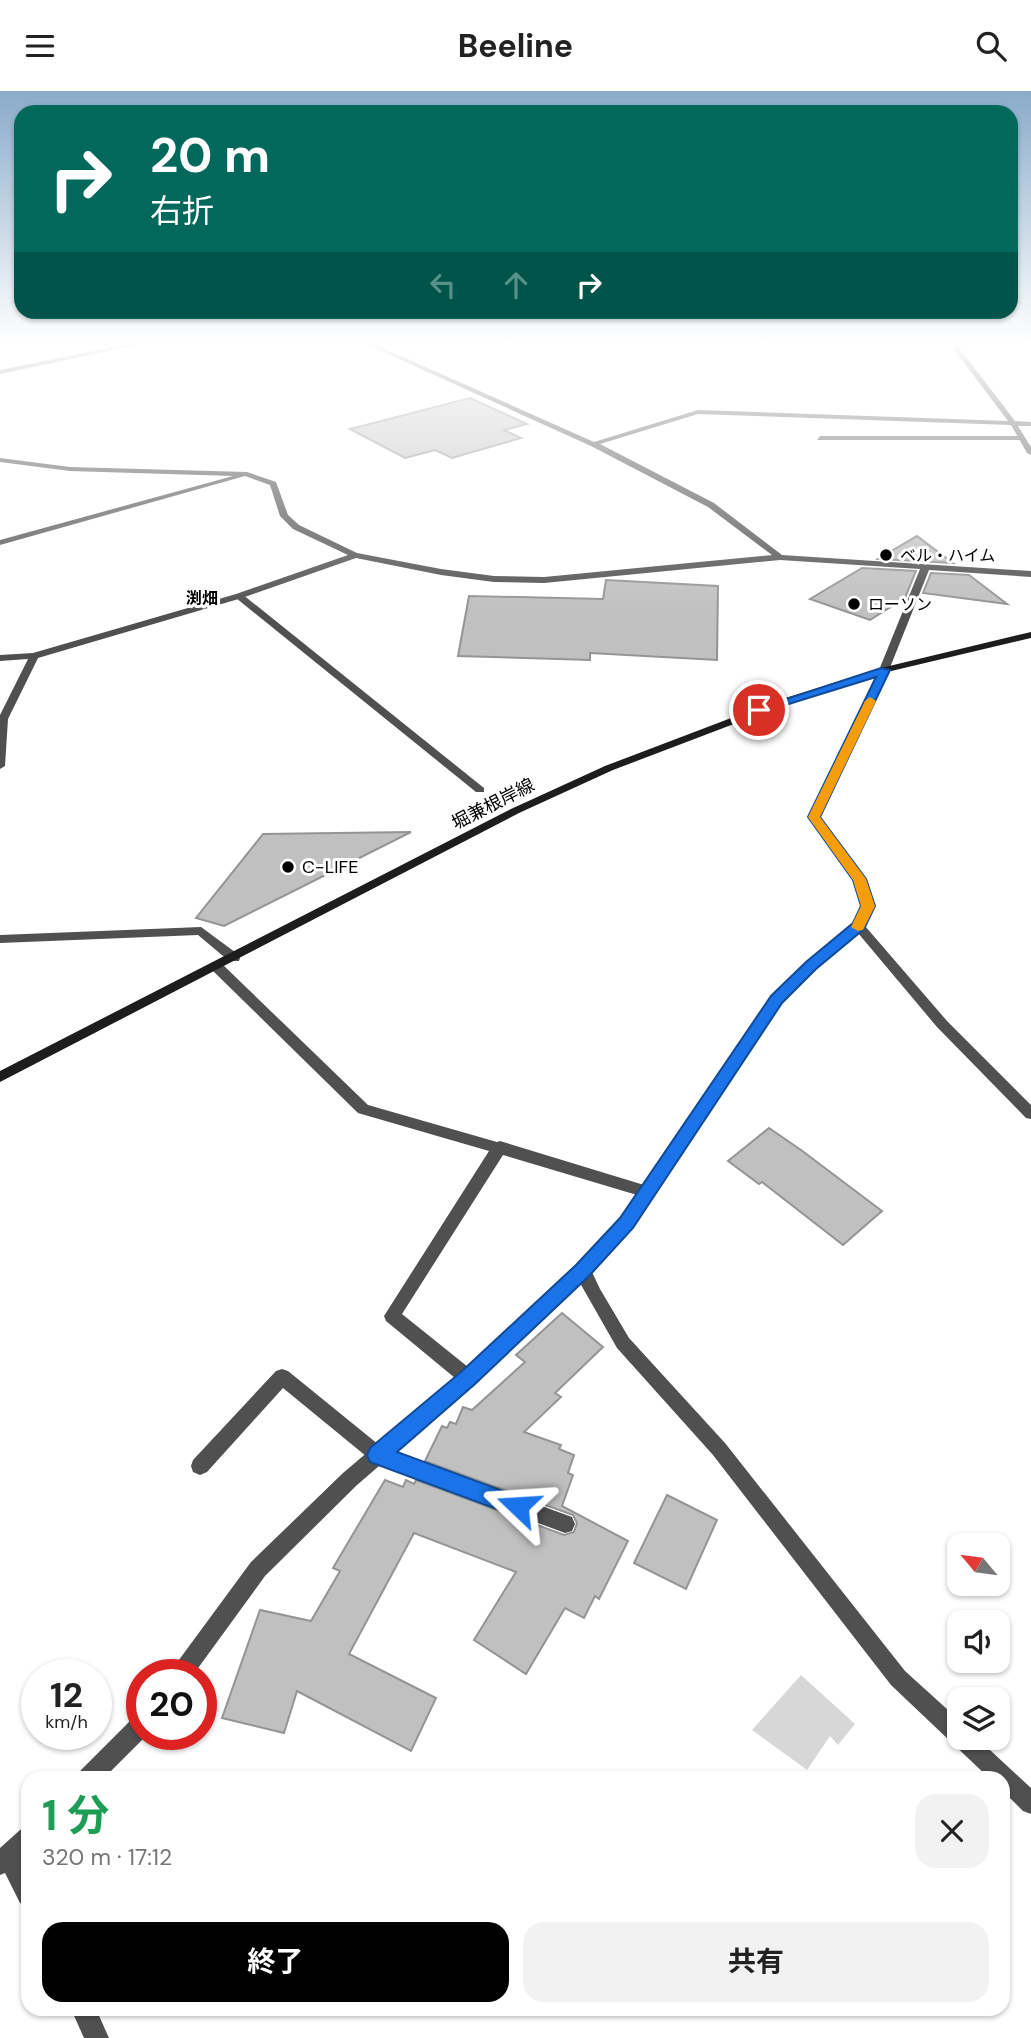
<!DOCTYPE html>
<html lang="ja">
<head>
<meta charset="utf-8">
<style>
  body { margin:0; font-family:"DM Sans","Noto Sans JP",sans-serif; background:#f2f2f2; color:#222; height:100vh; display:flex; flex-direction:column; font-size:26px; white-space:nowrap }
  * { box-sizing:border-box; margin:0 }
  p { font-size:23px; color:#767676 }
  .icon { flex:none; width:38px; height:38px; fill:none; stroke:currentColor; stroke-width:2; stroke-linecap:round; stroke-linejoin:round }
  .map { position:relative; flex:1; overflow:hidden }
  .sheet { position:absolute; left:21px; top:1680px; width:989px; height:245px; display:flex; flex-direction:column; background:#fff; border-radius:21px; box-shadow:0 2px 5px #0004 }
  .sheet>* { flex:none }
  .guide { position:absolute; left:14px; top:14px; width:1004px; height:214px; border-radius:21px; box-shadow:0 2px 5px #0004; background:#00695c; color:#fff; overflow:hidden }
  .needle { width:46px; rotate:299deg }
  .controls { position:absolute; left:947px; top:1442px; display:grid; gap:14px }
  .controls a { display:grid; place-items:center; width:63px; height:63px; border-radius:14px; background:#fff; box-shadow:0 2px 5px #0004; font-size:35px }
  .speed { position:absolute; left:21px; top:1568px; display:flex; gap:14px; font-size:35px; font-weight:700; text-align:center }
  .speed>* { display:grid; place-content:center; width:91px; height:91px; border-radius:50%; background:#fff; box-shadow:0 2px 5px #0004; line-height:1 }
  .speed small { font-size:18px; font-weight:400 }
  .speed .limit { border:10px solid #d22; background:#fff; color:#111 }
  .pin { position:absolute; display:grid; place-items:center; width:60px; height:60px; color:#fff; margin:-30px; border:4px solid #fff; border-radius:50%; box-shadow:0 2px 7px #0007 }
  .me { position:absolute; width:77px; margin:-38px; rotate:290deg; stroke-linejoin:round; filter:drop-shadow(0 0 5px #0008) }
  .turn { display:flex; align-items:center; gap:24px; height:147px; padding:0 21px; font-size:32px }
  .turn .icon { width:91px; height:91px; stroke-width:2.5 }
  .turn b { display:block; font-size:49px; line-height:60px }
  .lanes { display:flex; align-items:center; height:66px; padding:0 21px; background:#0003; justify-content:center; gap:35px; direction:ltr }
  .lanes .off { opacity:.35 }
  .round { display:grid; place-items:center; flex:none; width:74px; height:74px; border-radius:21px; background:#f2f2f2 }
  .head { display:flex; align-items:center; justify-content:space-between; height:119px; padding:0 21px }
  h1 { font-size:42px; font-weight:700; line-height:52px; color:#1e9e55 }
  .action { display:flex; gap:14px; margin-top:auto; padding:14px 21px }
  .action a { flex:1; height:80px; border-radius:21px; background:#000; color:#fff; font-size:28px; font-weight:700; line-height:80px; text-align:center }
  .action a+a { background:#f2f2f2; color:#222 }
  header { display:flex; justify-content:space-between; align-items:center; height:91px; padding:0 21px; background:#fff; font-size:32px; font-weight:700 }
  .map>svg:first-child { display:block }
  .green { fill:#d7d7d7 }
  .building { fill:#c0c0c0; stroke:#949494; stroke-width:2 }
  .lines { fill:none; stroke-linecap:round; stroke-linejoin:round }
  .service { fill:#505050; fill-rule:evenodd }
  .minor { fill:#505050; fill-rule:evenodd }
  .secondary { fill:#1d1d1d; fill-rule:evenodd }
  .route { fill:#1a73e8; stroke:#114b97; stroke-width:2 }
  .slow { fill:#f59e0b }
  .poi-dot { fill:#000; stroke:#fff; stroke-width:2.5 }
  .labels { text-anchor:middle; stroke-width:6; stroke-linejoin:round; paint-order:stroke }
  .far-poi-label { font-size:16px; fill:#000; stroke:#fff; text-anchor:start }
  .far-neighbourhood-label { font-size:16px; font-weight:bold; fill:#000; stroke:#fff }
  .street-label { font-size:18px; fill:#000; stroke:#fff }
  .poi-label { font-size:18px; fill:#000; stroke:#fff; text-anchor:start }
</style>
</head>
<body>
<header><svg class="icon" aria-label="menu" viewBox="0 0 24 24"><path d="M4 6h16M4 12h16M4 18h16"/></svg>Beeline<svg class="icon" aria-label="search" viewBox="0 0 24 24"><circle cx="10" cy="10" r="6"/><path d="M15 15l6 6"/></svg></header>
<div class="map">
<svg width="1031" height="1947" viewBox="0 0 1031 1947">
  <rect width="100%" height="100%" fill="#fff"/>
  <!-- green -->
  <polygon class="green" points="801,1584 855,1633 838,1654 830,1645 807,1679 752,1639"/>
  <!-- building -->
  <g class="building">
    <polygon points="470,307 527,333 504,339 521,347 452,367 435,359 405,367 350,338"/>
    <polygon points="917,445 953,472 878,468"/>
    <polygon points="862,477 916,480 905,507 870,529 810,508"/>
    <polygon points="931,482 969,484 1007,513 923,502"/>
    <polygon points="606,489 718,495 717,569 590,562 590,569 458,565 469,505 603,508"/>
    <polygon points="411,741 224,835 196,827 263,743"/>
    <polygon points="769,1037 801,1059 882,1120 843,1154 762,1091 759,1093 728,1070"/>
    <polygon points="562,1222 603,1256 555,1302 561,1306 524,1341 561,1354 559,1358 574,1364 568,1382 573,1384 562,1415 628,1450 599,1508 595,1505 584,1527 565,1517 526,1583 474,1549 516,1481 414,1442 349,1563 436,1607 411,1660 297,1600 284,1642 222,1627 260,1519 311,1530 340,1480 333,1477 385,1389 403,1396 406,1389 414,1393 416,1389 564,1444 574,1441 577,1432 573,1424 425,1370 442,1335 447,1337 450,1331 456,1333 463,1316 472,1319 525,1271 516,1264"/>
    <polygon points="667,1404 717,1429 686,1498 634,1472"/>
  </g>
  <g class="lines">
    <!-- service -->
    <g class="service">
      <polygon points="820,345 1021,345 1025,347 1021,349 817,349"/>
      <polygon points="236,503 242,503 484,697 484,701 476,701 236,507"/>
      <polygon points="282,1278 288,1280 384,1358 572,1426 575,1433 572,1440 565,1442 372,1370 283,1297 207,1381 200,1384 193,1381 191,1375 193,1369 276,1280"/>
    </g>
    <!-- minor -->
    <g class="minor">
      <polygon points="147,249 160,249 0,283 0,279"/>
      <path d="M357 249H365L594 351 698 319 1008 330 947 249H953L1015 330 1031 331V335H1018L1031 356V364L1027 362 1011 334 698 323 600 353 714 412 782 464 1031 480V486L929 479 889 579 820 726 865 788 874 815 865 835 947 930 1031 1014V1028L1026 1027 937 936 858 842 816 877 782 911 633 1137 592 1181 600 1198 629 1247 725 1352 905 1580 959 1629V1647H977L1031 1697V1723L1023 1720 1003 1700V1687H989L891 1594 713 1364 617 1257 580 1192 474 1293 357 1394 265 1485 193 1584H170L173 1577 251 1471 343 1382 455 1287 386 1230 384 1225 489 1060 358 1022 211 878 210 875 211 872H221L368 1014 497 1051 500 1050 644 1094 772 905 806 871 854 833 862 815 853 788 808 726 879 579 920 478 780 469 544 492 494 491 441 484 356 467 242 507 38 567 8 628 5 675 0 678V624L28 568 0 570V564L33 562 236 503 348 464 293 438 280 425 270 394 245 385 0 454V449L233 385 70 380 0 371V367L70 376 247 381 276 391 288 424 299 434 357 462 441 478 494 485 544 486 772 464 708 416 591 355ZM503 1064 637 1104C593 1170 526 1222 468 1276L402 1223Z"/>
      <polygon points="201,836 239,864 240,867 239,870 229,870 198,844 0,852 0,844"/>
      <polygon points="142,1623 142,1643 148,1643 104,1687 78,1687 81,1679 134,1626"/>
      <polygon points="28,1736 28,1762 22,1768 28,1780 28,1816 20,1812 5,1782 0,1784 0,1757 20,1739"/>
      <polygon points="71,1918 96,1918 109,1947 84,1947"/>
    </g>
    <!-- secondary -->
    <polygon class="secondary" points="1031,541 1031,547 887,581 784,614 613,679 519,722 0,991 0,980 511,718 605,675 776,610 881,577"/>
  </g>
  <!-- sky -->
  <linearGradient id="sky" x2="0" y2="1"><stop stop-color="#8aabca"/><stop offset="0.48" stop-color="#fff"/><stop offset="1" stop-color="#fff" stop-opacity="0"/></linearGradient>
  <rect width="1031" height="522" fill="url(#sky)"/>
  <!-- route -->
  <polygon class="route" points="881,577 890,579 820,726 866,788 875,815 864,838 816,878 782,912 633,1137 589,1185 475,1293 397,1361 525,1408 529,1415 525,1423 518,1426 370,1371 367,1364 370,1357 461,1281 576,1174 620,1127 771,905 806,871 853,832 861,815 853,789 808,726 876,586 763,621 753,619"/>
  <!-- slow -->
  <polygon class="slow" points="870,606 876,610 820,726 866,788 875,815 863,839 858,840 851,836 861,815 853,789 808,726 865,610"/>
  <!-- markers -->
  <g class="poi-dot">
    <circle cx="886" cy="464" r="7"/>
    <circle cx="854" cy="513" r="7"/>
    <circle cx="288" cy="776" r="7"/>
  </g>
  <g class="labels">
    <!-- far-poi labels -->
    <g class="far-poi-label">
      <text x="900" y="470">ベル・ハイム</text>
      <text x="868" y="519">ローソン</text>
    </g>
    <!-- far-neighbourhood labels -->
    <g class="far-neighbourhood-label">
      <text x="202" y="513">渕畑</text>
    </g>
    <!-- street labels -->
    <g class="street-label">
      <text transform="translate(493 713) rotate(-27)" y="6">堀兼根岸線</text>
    </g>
    <!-- poi labels -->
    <g class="poi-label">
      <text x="302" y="782">C−LIFE</text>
    </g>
  </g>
</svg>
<div class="controls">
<a><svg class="needle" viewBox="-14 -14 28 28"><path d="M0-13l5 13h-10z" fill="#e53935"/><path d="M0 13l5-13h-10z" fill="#767676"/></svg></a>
<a><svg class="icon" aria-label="sound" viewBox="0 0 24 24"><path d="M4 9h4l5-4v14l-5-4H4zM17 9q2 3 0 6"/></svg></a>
<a><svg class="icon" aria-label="layers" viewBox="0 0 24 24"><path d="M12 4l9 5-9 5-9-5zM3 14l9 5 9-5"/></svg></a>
</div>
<div class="speed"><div>12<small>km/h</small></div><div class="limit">20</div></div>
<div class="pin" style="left:759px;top:619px;background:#d93025"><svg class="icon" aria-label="arrive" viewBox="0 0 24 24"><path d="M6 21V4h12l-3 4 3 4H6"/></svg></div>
<svg class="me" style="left:518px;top:1415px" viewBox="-20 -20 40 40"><path d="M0-17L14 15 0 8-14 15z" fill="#1a73e8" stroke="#fff" stroke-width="4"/></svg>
<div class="guide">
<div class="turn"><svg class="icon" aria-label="right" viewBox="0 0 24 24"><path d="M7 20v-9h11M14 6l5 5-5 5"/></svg><div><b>20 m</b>右折</div></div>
<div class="lanes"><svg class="icon off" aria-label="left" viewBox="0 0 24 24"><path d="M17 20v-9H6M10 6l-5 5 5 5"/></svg><svg class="icon off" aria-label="ahead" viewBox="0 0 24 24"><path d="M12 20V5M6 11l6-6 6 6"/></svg><svg class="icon" aria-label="right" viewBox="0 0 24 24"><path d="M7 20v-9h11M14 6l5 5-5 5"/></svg></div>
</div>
<section class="sheet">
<div class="head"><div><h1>1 分</h1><p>320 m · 17:12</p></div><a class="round"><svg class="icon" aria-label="close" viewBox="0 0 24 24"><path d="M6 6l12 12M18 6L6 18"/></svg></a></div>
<div class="action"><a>終了</a><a>共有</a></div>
</section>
</div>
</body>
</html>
